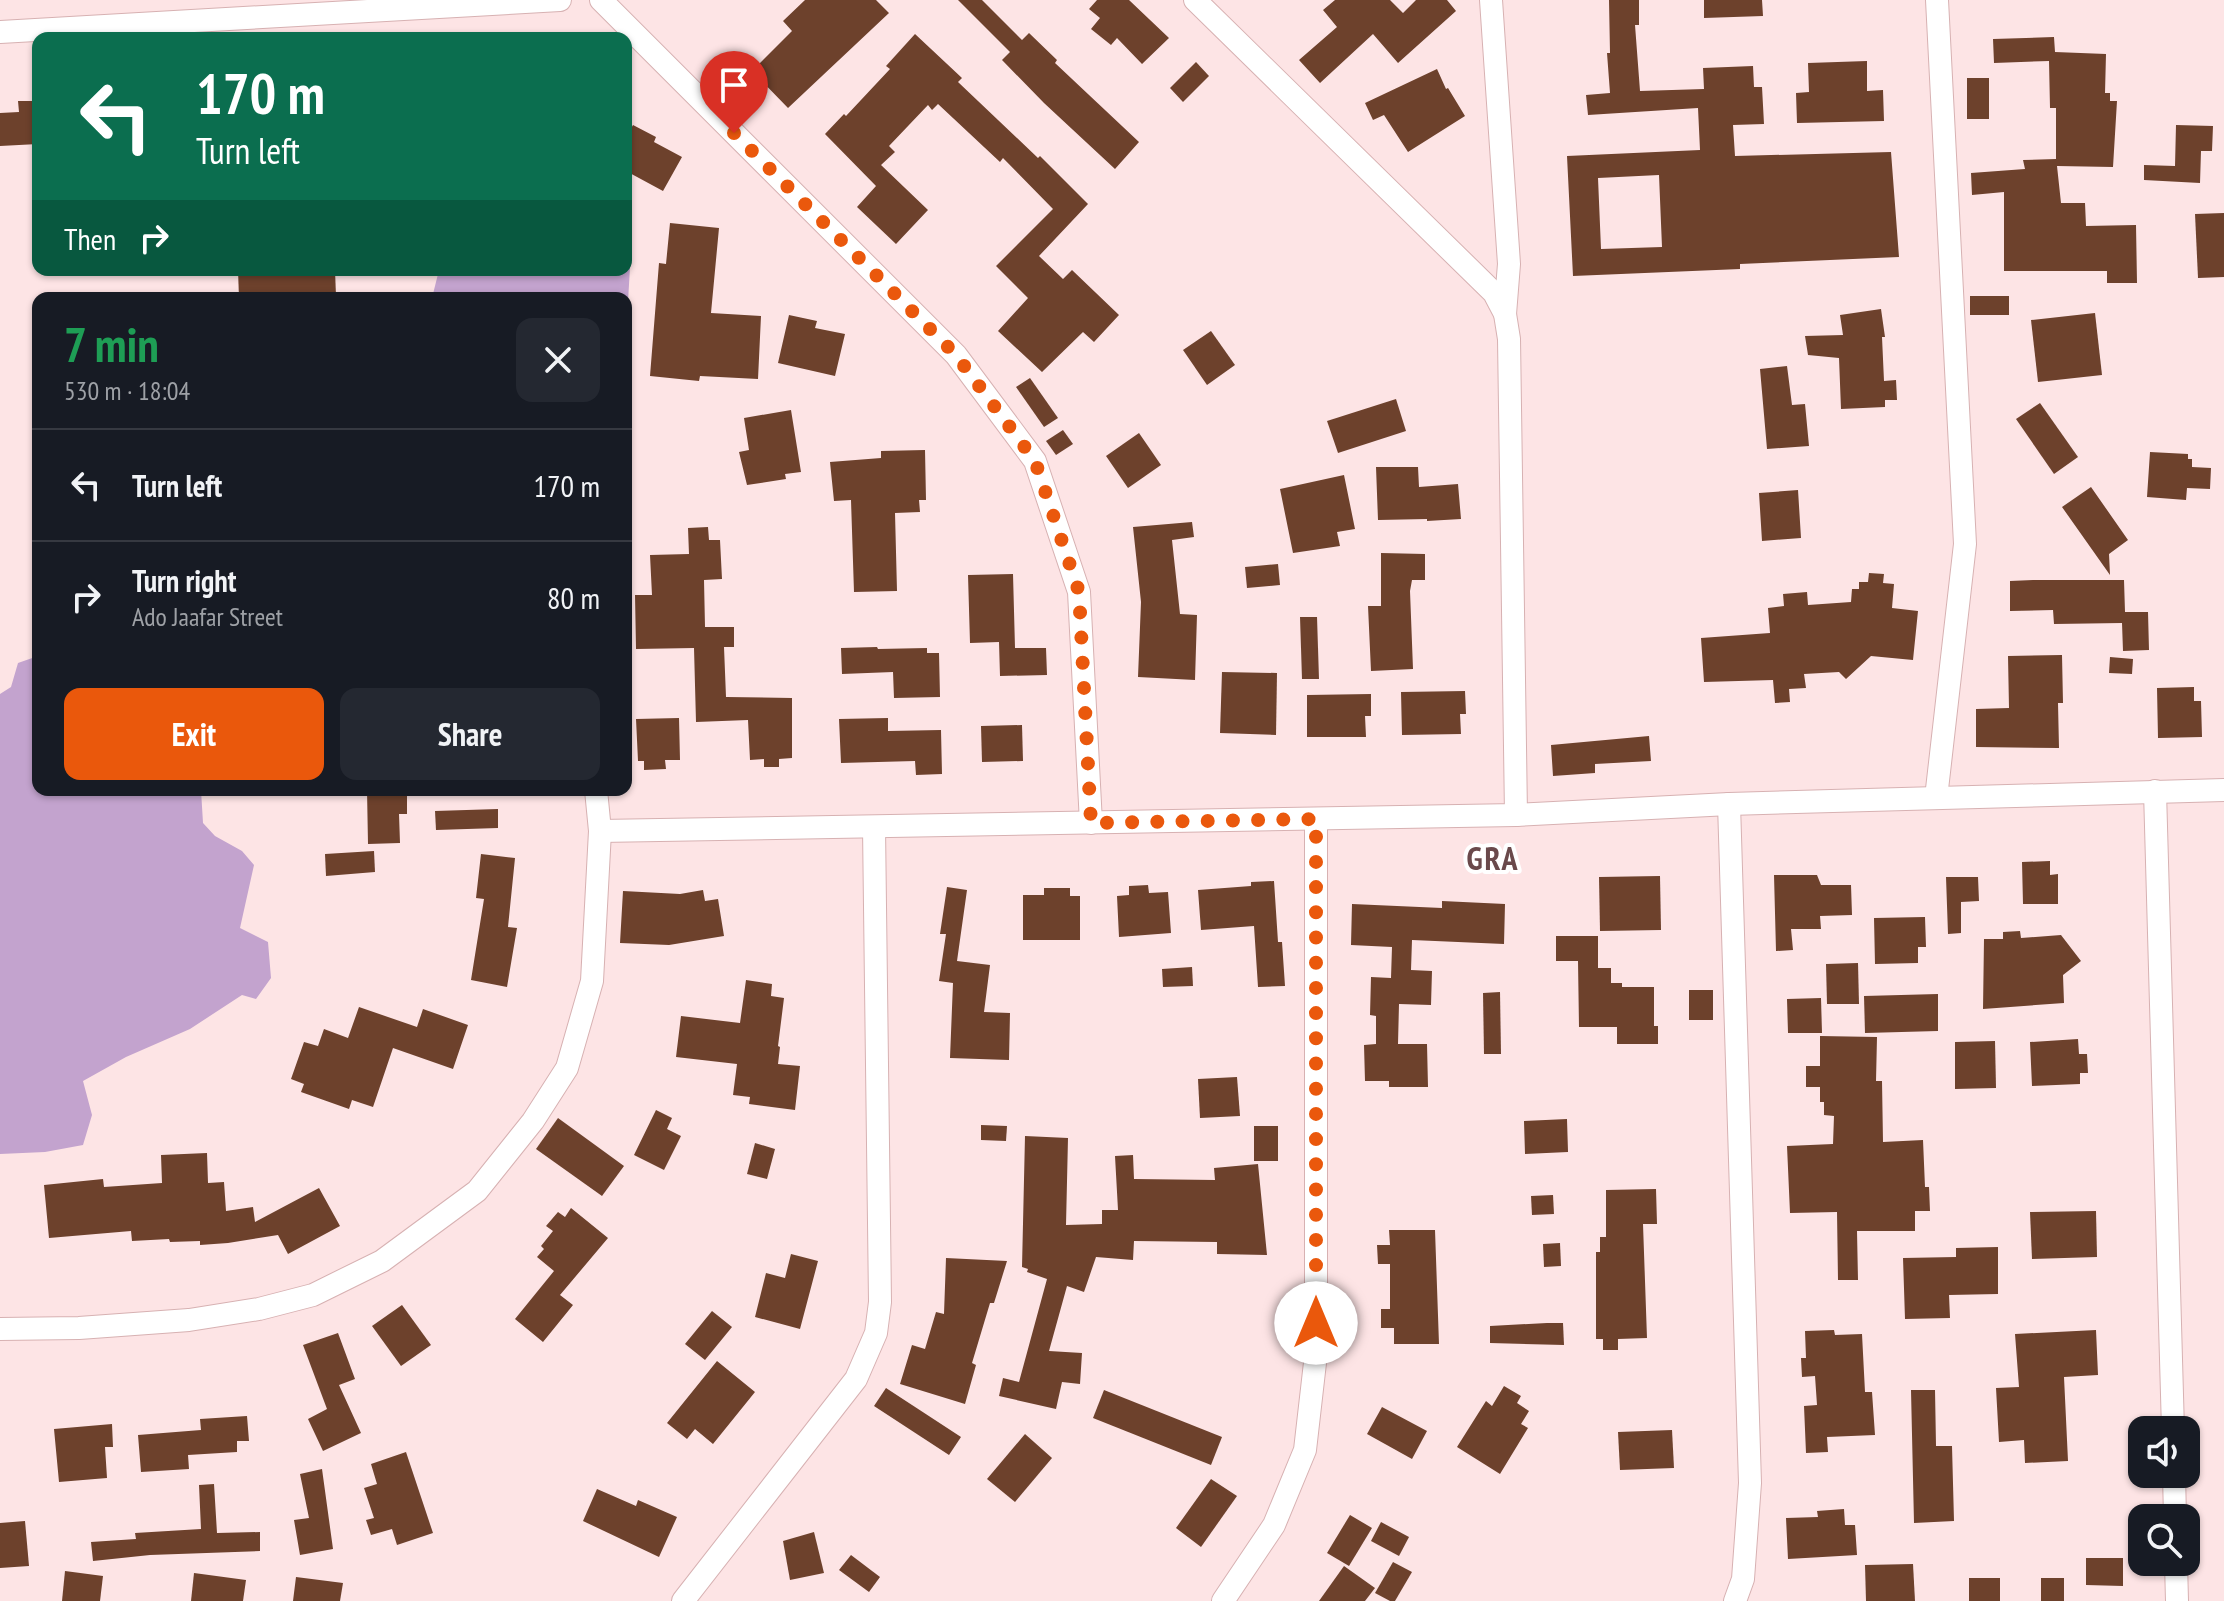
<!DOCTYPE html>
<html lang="en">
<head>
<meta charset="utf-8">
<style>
  body { margin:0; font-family:"PT Sans Narrow",sans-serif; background:#242831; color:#f1f3f6; height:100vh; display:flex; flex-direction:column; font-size:30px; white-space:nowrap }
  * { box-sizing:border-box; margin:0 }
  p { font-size:26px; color:#9ea1a6 }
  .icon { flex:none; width:44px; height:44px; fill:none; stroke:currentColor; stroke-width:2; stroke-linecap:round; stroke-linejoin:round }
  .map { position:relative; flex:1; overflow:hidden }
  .details { position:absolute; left:32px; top:292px; width:600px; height:504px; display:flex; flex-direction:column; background:#171b24; border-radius:16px; box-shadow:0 2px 6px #0004 }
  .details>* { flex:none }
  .top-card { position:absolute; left:32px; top:32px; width:600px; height:244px; border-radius:16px; box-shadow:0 2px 6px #0004; background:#0b6e4f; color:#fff; overflow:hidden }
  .fabs { position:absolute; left:2128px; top:1416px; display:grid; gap:16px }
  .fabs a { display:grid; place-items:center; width:72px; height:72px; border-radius:16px; background:#171b24; box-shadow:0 2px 6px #0004; font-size:40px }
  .pin { position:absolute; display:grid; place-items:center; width:68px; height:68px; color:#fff; margin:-82px -34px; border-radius:50% 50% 50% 0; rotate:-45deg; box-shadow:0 0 8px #0007 }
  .pin .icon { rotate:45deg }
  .me { position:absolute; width:88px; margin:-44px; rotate:0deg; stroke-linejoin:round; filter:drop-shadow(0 0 6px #0008) }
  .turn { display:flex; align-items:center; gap:28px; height:168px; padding:0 32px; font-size:36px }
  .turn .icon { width:104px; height:104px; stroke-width:2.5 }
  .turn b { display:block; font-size:56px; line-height:68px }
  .then { display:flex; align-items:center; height:76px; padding:0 32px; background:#0003; gap:16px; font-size:30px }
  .round { display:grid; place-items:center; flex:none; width:84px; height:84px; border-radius:16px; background:#242831 }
  .summary { display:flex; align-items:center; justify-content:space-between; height:136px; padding:0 32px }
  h1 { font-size:48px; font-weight:700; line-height:60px; color:#1e9e55 }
  .cta { display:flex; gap:16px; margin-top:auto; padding:16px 32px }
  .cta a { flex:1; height:92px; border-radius:16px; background:#ea580c; color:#fff; font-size:32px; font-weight:700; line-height:92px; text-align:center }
  .cta a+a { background:#242831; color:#f1f3f6 }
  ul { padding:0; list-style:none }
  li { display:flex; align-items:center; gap:24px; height:112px; padding:0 32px; border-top:2px solid #363941 }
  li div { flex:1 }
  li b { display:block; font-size:30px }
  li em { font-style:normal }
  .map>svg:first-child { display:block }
  .water { fill:#c3a3ce }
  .building { fill:#6d412c; fill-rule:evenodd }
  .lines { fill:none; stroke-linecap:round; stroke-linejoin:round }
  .minor-casing { stroke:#d7b1b2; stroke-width:24 }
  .minor { stroke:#fff; stroke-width:22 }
  .route { stroke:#ea580c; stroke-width:14; stroke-dasharray:0 25.2 }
  .labels { text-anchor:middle; stroke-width:8; stroke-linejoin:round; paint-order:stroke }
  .district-label { font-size:32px; font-weight:bold; letter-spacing:2px; fill:#6a494b; stroke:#fff }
</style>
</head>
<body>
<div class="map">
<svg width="2224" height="1601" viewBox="0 0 2224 1601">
  <rect width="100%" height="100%" fill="#fde4e5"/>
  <!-- water -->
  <g class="water">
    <polygon points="626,254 630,267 626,337 626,298 432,298 439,270 626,270"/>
    <polygon points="38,656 38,790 201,790 203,823 215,836 242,851 254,865 240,928 268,942 271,978 256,999 242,995 190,1029 126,1057 83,1081 92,1115 83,1145 45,1152 0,1154 0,694 11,687 18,663"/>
  </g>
  <!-- building -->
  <g class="building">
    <polygon points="805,0 876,0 889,13 788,108 752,71 792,31 783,21"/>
    <polygon points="958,0 982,0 1022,40 1029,33 1057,60 1055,63 1139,142 1115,169 1044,103 1002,60 1010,52"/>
    <polygon points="1097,0 1129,0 1169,38 1142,64 1117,38 1111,45 1091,29 1100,18 1089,9"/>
    <polygon points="1335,0 1390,0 1403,13 1416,0 1447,0 1456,11 1398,63 1373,34 1320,83 1299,60 1337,27 1323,10"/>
    <path d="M1609 0H1639V25H1635L1640 91 1704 89 1703 68 1753 66 1754 87H1762L1764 124 1733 125 1735 156 1891 152 1899 257 1740 264V269L1573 276 1567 156 1700 150 1698 108 1588 115 1586 95 1610 93 1607 53H1610ZM1659 175 1662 247 1601 249 1598 178Z"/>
    <polygon points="1704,0 1762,0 1763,16 1704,18"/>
    <polygon points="915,34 962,78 958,82 1038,158 1040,156 1088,204 1039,256 1063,279 1072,270 1119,315 1094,342 1083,332 1042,372 998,331 1028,298 996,266 1053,209 1003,158 1000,162 938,104 932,110 928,105 889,146 895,152 881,165 928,210 896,244 857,207 876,186 825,134 844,114 846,116 890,69 886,66"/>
    <polygon points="2054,37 2055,52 2106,54 2105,93 2110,93 2110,101 2117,101 2113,167 2057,166 2061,203 2085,203 2086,226 2136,225 2137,283 2107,283 2107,271 2004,271 2004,192 1972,195 1971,173 2025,169 2023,160 2056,159 2056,108 2050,108 2049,61 1994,63 1993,39"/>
    <polygon points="1867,61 1867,91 1883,90 1884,121 1797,123 1796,93 1809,92 1808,63"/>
    <polygon points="1196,62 1209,76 1183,102 1170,88"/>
    <polygon points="1437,69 1446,89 1448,88 1465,116 1408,152 1384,115 1373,120 1365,103"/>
    <rect x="1967" y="78" width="22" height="41"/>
    <polygon points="18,101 38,101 38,144 0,146 0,113 19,112"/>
    <polygon points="633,125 656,137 654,142 682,157 663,191 626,171 626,137"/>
    <polygon points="2176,125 2213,126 2212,151 2201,151 2200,183 2144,180 2144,165 2175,166"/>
    <polygon points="2224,213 2224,277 2198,278 2195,214"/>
    <polygon points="670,223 719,228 711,313 761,316 758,379 700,376 699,381 650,376 659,263 666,264"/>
    <polygon points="238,270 335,270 336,296 239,298"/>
    <rect x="1970" y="296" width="39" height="19"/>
    <polygon points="1881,309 1885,337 1882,337 1884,381 1896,380 1897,400 1885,400 1885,407 1841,409 1839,358 1808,355 1805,336 1843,335 1840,315"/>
    <polygon points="2095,313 2102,375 2038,382 2031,320"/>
    <polygon points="789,315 817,321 815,328 845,334 835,376 778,363"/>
    <polygon points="1211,331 1235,365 1207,385 1183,350"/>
    <polygon points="1787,366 1792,405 1805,404 1809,446 1767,449 1760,369"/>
    <polygon points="1030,378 1058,418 1044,427 1016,387"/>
    <polygon points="1396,399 1406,431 1338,453 1327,421"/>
    <polygon points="2040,403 2078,457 2054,474 2016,419"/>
    <polygon points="791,410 801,472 785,474 786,479 747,485 739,452 749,450 744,418"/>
    <polygon points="1063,430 1073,444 1056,455 1046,441"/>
    <polygon points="1139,433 1161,465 1128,488 1106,456"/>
    <polygon points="925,450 926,500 919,500 920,512 895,513 897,591 854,592 851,500 834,501 830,462 881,458 881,451"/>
    <polygon points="2150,452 2188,454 2188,459 2192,459 2192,467 2211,468 2210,489 2187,488 2186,500 2147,497"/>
    <polygon points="1376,467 1418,467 1419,487 1458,484 1461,519 1427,521 1427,519 1378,520"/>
    <polygon points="1344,475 1355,529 1337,532 1340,546 1293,553 1280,489"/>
    <polygon points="2091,487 2128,540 2109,554 2110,575 2062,507"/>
    <polygon points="1798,490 1801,538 1762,541 1759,493"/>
    <polygon points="1192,522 1194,537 1172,540 1180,614 1197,615 1195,680 1138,677 1141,602 1133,527"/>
    <polygon points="708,527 709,540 720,540 722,579 704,580 705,627 734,627 734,647 724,647 726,697 792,698 792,758 779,759 779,767 764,767 764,759 750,760 748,720 696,722 694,648 636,649 635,595 652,595 650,555 689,554 688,528"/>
    <polygon points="1381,553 1425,554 1425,580 1412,580 1410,591 1413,669 1371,671 1368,606 1381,606"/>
    <polygon points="1278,564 1280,585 1247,588 1245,567"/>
    <polygon points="1869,573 1884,574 1883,583 1894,584 1892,608 1918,611 1913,660 1871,656 1846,679 1839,672 1804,674 1806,688 1789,689 1790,702 1775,703 1773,680 1704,682 1701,638 1770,633 1768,608 1784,606 1783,594 1807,592 1808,605 1851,602 1852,589 1859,589 1859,582 1868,582"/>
    <polygon points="1013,574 1015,648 1046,648 1047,675 1000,676 999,642 970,643 968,575"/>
    <polygon points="2033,580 2124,580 2125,612 2148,612 2149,650 2123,651 2122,623 2054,624 2053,610 2010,611 2010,581"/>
    <polygon points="1300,617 1317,617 1319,679 1302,679"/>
    <polygon points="877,647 878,649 927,648 927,653 939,653 940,697 894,698 893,672 842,674 841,648"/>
    <polygon points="2062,655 2063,703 2058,703 2059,748 1976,747 1976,709 2009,708 2008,656"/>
    <polygon points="2110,657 2133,659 2132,674 2109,673"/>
    <polygon points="1222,672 1277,673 1276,735 1220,733"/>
    <polygon points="2194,687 2194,701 2201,701 2202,737 2158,738 2157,688"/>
    <polygon points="1465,691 1466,714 1460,714 1461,734 1402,735 1401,692"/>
    <polygon points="1371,694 1371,716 1365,716 1366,737 1307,737 1307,695"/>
    <polygon points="679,718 680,760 665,760 666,769 644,770 644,761 638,761 636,719"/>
    <polygon points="888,718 888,731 941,730 942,774 916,775 915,761 841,763 839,719"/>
    <polygon points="1022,725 1023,761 982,762 981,726"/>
    <polygon points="1649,736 1651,761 1595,764 1595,773 1553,776 1551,745"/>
    <polygon points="367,790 407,790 407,814 399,814 400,843 368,844"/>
    <polygon points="498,809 498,828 436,830 435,811"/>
    <polygon points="374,851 375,872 326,876 325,854"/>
    <polygon points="481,854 515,858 508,927 517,928 507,987 471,980 484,899 476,898"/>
    <polygon points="2050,861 2050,875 2058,874 2058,904 2023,904 2022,862"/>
    <polygon points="1774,875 1817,875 1821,885 1851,885 1852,915 1820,916 1821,929 1791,929 1793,950 1776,951"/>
    <polygon points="1660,876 1661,930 1600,931 1599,877"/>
    <polygon points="1946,877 1978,877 1979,901 1961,902 1961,933 1948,934"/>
    <polygon points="1274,881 1278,942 1282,942 1285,986 1258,987 1254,926 1201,930 1198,890 1251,886 1251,882"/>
    <polygon points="1148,885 1149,893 1168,892 1171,933 1119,937 1117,896 1129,895 1129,886"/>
    <polygon points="947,887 967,890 957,961 990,965 984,1012 1010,1013 1009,1060 950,1058 953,983 939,981 946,934 940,934"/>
    <polygon points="1044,888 1070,888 1070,896 1080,896 1080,940 1023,940 1023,895 1044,895"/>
    <polygon points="703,890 705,901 718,899 724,936 669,945 620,943 623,891 680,894"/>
    <polygon points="1442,901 1505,904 1504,944 1412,940 1411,970 1432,971 1431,1005 1399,1004 1398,1044 1427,1044 1428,1087 1389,1087 1389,1081 1365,1081 1364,1045 1376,1044 1376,1016 1370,1015 1371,977 1391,978 1392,947 1351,945 1352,904 1442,908"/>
    <polygon points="1925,917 1926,947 1918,947 1918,963 1875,964 1874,918"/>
    <polygon points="2020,931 2021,938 2061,935 2081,961 2063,975 2064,1003 1983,1009 1984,939 2003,939 2003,932"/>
    <polygon points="1556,936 1598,936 1598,968 1611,968 1611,983 1622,983 1622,987 1654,987 1654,1026 1658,1026 1658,1044 1617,1044 1617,1027 1579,1027 1578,961 1556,961"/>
    <polygon points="1858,963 1859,1004 1827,1004 1826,964"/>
    <polygon points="1192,967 1193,986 1163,987 1162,969"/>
    <polygon points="746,980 772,984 771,996 784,998 778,1046 780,1047 778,1064 800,1066 795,1110 749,1104 750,1097 733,1095 737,1064 676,1057 681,1016 740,1023"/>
    <rect x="1689" y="990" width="24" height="30"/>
    <polygon points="1500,992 1501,1054 1484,1054 1483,993"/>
    <polygon points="1938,994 1938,1031 1865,1033 1864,996"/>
    <polygon points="1821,998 1822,1033 1788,1033 1787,999"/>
    <polygon points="359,1007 417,1027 423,1009 468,1025 453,1069 393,1048 373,1107 352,1100 349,1109 301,1092 304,1084 291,1079 304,1042 318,1046 324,1029 348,1038"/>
    <polygon points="1820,1036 1877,1037 1876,1081 1882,1081 1883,1142 1923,1140 1925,1187 1929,1187 1930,1211 1915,1211 1915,1231 1857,1231 1858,1280 1838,1280 1837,1212 1790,1213 1787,1146 1833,1144 1834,1116 1824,1115 1824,1102 1820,1102 1820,1087 1806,1087 1806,1066 1820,1066"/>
    <polygon points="2078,1039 2079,1054 2087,1054 2088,1073 2080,1073 2080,1084 2032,1086 2030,1042"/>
    <polygon points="1995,1041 1996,1088 1955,1089 1955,1042"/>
    <polygon points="1237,1077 1240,1116 1200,1118 1198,1079"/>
    <polygon points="656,1110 672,1118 667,1129 681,1136 664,1170 634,1155"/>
    <polygon points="558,1118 624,1166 602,1196 536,1149"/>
    <polygon points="1567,1119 1568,1152 1525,1154 1524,1121"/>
    <polygon points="981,1125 1007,1126 1006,1141 981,1140"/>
    <rect x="1254" y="1126" width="24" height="35"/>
    <polygon points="1025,1136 1068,1138 1066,1225 1102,1224 1102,1210 1118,1210 1115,1156 1133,1155 1134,1179 1215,1180 1214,1168 1258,1164 1267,1255 1217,1254 1217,1242 1134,1241 1133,1260 1096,1257 1084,1292 1067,1286 1049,1351 1082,1353 1080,1384 1062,1382 1056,1409 999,1396 1003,1378 1019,1382 1047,1279 1027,1272 1028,1269 1022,1267"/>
    <polygon points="755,1143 775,1149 767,1179 747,1174"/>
    <polygon points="207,1153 208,1183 224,1182 226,1211 253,1207 255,1222 319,1188 340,1226 288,1254 278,1235 228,1243 200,1245 200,1241 170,1242 169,1239 132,1241 131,1231 49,1238 44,1185 103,1179 104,1187 162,1183 161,1155"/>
    <polygon points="1656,1189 1657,1224 1643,1224 1647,1338 1618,1339 1618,1350 1603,1350 1603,1339 1596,1339 1596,1252 1600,1252 1600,1237 1606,1237 1606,1190"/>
    <polygon points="1553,1195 1554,1214 1532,1215 1531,1196"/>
    <polygon points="571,1208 608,1238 560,1295 573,1305 543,1342 515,1319 554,1271 537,1257 544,1249 541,1246 553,1231 546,1226 558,1212 565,1217"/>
    <polygon points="2096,1211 2097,1257 2032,1259 2030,1212"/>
    <polygon points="1389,1230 1435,1230 1439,1344 1394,1344 1394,1328 1381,1328 1381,1309 1390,1309 1390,1264 1378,1264 1377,1245 1390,1245"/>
    <polygon points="1560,1243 1561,1266 1544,1267 1543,1244"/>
    <polygon points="1998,1247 1998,1294 1949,1295 1950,1318 1905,1319 1903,1258 1956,1257 1956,1248"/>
    <polygon points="791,1254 818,1261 800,1329 755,1317 766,1273 785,1278"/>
    <polygon points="946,1258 1007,1261 994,1303 990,1303 972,1363 976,1365 965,1404 900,1384 912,1345 925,1349 936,1312 944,1314"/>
    <polygon points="402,1305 431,1345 401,1366 372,1326"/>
    <polygon points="712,1311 732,1327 705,1360 685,1344"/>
    <polygon points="1547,1323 1563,1323 1564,1345 1490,1343 1490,1326"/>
    <polygon points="1834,1330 1835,1335 1862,1334 1865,1392 1872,1392 1875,1435 1827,1437 1828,1452 1806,1453 1804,1406 1817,1405 1815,1376 1802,1377 1801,1358 1806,1358 1805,1331"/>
    <polygon points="2096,1330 2098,1375 2064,1377 2068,1461 2025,1463 2024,1440 1999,1442 1996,1388 2019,1387 2015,1334"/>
    <polygon points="338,1333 355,1379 339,1385 361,1433 323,1451 308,1419 327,1409 303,1345"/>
    <polygon points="717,1361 755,1392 713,1444 695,1429 687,1439 667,1423"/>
    <polygon points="1504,1386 1521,1396 1517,1403 1529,1411 1521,1424 1528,1428 1500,1474 1457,1447 1486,1401 1492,1406"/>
    <polygon points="886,1388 961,1437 949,1455 874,1406"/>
    <polygon points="1104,1390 1222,1437 1211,1465 1093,1418"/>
    <polygon points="1911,1390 1935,1390 1936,1446 1952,1446 1954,1521 1914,1523"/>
    <polygon points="1382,1407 1427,1431 1412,1459 1367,1434"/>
    <polygon points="247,1416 249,1441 237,1441 237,1452 188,1455 189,1469 141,1472 138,1435 201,1430 200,1419"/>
    <polygon points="112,1424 113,1447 105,1447 107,1478 59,1482 54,1429"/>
    <polygon points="1672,1430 1674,1468 1620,1470 1618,1432"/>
    <polygon points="1025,1434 1052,1458 1015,1502 987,1479"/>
    <polygon points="406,1452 433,1533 397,1545 392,1529 371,1535 366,1520 374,1518 364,1488 377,1484 371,1464"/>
    <polygon points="322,1469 333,1549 300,1555 294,1520 309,1518 300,1474"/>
    <polygon points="1211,1479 1237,1496 1201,1547 1176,1528"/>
    <polygon points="214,1484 217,1533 260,1532 260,1551 150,1555 93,1561 91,1542 136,1539 135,1533 201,1529 199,1485"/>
    <polygon points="597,1489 636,1506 638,1500 677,1517 659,1557 583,1521"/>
    <polygon points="1844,1509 1845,1525 1855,1525 1857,1555 1788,1559 1786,1518 1818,1517 1817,1511"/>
    <polygon points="1350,1515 1372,1528 1349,1566 1327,1553"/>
    <polygon points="25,1521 29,1566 0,1568 0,1523"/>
    <polygon points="1381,1522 1409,1537 1399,1556 1371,1541"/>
    <polygon points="814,1532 824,1573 790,1580 783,1541"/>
    <polygon points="851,1555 880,1577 869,1592 839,1570"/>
    <polygon points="2086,1558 2123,1558 2123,1586 2086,1585"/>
    <polygon points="1393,1562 1412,1572 1395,1601 1390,1601 1375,1593"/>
    <polygon points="1913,1564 1915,1601 1866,1601 1865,1565"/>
    <polygon points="1344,1566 1375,1588 1365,1601 1319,1601"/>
    <polygon points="65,1571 103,1576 100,1601 62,1601"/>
    <polygon points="194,1573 246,1580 243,1601 191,1601"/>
    <polygon points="296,1577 343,1583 340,1601 293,1601"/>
    <rect x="1969" y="1578" width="31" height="23"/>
    <rect x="2041" y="1578" width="23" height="23"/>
  </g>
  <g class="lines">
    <defs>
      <g id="minor">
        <polyline points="601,0 956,355 1035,461 1079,592 1091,823"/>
        <polyline points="1195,0 1494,293 1505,314 1509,339 1516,815"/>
        <polyline points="1491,0 1509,264 1505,314"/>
        <polyline points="0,32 560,0"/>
        <polyline points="2155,791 2173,1430"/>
        <polyline points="1936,798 1965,544 1937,0"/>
        <polyline points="1729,804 1750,1483 1743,1579 1735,1601"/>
        <polyline points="600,831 1516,815 1729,804 2224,790"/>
        <polyline points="0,1329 79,1328 189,1320 259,1309 313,1295 382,1261 477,1191 533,1121 567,1068 592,981 600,831 596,790"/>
        <polyline points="2174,1474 2175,1518"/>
        <polyline points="2176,1562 2177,1601"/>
        <polyline points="683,1601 856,1379 876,1333 880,1302 874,827"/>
        <polyline points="1223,1601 1274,1525 1305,1450 1316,1354 1316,819"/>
      </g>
    </defs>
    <!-- minor casing -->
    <use href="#minor" class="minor-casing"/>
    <!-- minor -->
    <use href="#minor" class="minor"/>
  </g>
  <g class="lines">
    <!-- route -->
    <polyline class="route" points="734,133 956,355 1035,461 1079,592 1091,823 1316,819 1316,1323"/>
  </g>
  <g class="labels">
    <!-- district labels -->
    <g class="district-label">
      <text x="1493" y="870">GRA</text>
    </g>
  </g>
</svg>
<div class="fabs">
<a><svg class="icon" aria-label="sound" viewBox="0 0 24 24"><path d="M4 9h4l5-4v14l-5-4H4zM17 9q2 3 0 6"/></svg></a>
<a><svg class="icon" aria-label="search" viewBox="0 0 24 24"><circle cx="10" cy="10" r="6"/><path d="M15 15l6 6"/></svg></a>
</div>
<div class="pin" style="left:734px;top:133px;background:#d93025"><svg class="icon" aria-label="arrive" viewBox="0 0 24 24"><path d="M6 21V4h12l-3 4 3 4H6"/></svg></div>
<svg class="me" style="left:1316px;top:1323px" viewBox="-20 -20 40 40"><circle r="19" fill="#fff"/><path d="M0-13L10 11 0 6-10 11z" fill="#ea580c"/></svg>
<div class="top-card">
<div class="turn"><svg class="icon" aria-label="left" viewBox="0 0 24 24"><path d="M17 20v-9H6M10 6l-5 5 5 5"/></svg><div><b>170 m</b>Turn left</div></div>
<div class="then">Then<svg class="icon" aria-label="right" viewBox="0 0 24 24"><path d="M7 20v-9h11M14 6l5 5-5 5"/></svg></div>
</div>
<section class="details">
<div class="summary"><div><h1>7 min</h1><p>530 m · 18:04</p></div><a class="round"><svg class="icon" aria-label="close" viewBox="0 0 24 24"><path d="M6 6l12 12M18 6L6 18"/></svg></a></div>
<ul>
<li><svg class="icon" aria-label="left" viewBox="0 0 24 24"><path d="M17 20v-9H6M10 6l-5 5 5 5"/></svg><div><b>Turn left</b></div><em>170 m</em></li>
<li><svg class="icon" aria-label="right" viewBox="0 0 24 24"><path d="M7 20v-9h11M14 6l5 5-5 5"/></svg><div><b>Turn right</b><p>Ado Jaafar Street</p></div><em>80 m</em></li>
</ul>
<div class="cta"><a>Exit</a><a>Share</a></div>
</section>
</div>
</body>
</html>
